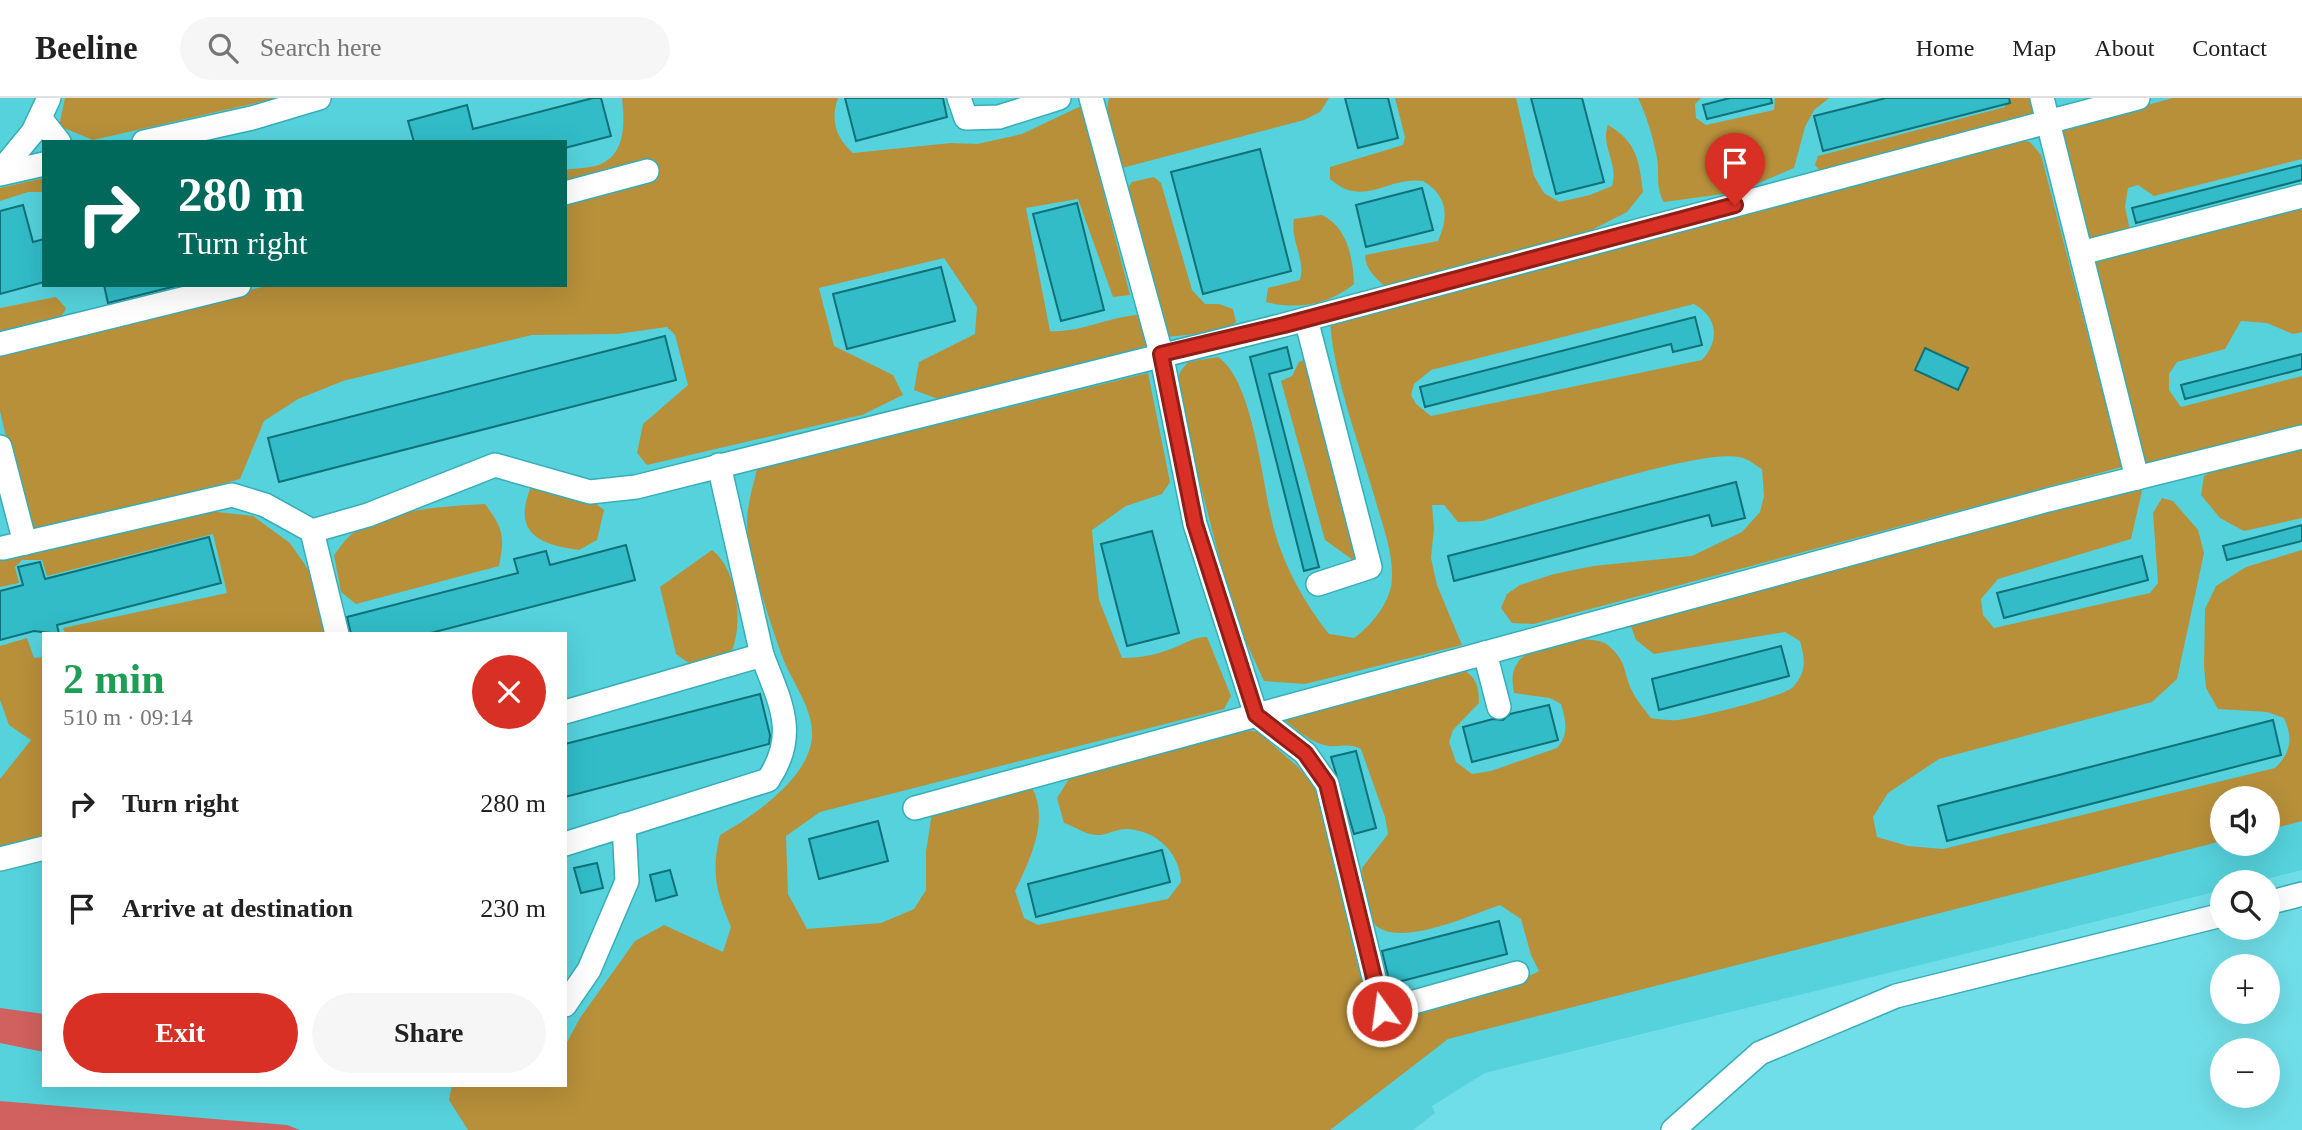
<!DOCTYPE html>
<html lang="en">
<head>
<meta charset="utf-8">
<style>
  body { margin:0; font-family:Georgia,serif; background:#f6f6f6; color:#222; height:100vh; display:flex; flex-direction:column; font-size:26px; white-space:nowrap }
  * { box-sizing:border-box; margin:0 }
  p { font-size:23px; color:#767676 }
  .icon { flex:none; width:38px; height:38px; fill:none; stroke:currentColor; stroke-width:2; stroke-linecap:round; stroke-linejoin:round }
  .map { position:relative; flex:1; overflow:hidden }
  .drawer { position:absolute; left:42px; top:534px; width:525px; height:455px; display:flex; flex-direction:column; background:#fff; border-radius:0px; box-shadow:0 7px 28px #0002 }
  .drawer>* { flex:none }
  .hud { position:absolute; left:42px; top:42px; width:525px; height:147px; border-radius:0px; box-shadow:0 7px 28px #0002; background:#00695c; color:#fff; overflow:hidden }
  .fabs { position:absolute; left:2210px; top:688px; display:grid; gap:14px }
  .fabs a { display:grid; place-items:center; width:70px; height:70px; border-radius:50%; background:#fff; box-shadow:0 7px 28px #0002; font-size:35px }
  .pin { position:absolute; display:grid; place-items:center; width:60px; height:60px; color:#fff; margin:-72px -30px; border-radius:50% 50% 50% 0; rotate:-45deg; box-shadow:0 0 7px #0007 }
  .pin .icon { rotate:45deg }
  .me { position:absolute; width:77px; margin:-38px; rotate:346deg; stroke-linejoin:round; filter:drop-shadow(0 0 5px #0008) }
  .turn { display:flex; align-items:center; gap:24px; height:147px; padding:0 21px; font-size:32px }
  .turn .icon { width:91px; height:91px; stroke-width:2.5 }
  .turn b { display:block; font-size:49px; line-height:60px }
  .round { display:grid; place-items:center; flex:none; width:74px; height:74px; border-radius:37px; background:#f6f6f6 }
  .headline { display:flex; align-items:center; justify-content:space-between; height:119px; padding:0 21px }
  h1 { font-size:42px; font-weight:700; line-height:52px; color:#1e9e55 }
  .cta { display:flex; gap:14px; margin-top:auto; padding:14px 21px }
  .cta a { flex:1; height:80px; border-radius:42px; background:#d93025; color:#fff; font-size:28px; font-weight:700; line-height:80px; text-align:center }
  .cta a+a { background:#f6f6f6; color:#222 }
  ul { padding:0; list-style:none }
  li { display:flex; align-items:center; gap:21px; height:105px; padding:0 21px }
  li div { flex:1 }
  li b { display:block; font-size:26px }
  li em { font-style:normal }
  header { display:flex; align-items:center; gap:42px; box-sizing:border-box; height:98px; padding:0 35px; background:#fff; border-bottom:2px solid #e0e0e0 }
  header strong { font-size:33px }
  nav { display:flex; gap:38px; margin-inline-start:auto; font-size:24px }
  .search { width:490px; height:63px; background:#f6f6f6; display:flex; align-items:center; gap:18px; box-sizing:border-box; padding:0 24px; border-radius:38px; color:#767676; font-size:26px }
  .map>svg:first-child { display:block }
  .built { fill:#55d2dc; fill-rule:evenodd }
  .forest { fill:#b8903a; fill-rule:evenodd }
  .water { fill:#d0615f }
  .building { fill:#31bcc7; stroke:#107178; stroke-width:2 }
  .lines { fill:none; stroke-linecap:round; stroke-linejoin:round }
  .minor-casing { stroke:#38adb7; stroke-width:26 }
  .minor { stroke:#fff; stroke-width:23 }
  .route-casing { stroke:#8d1f18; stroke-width:18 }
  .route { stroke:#d93025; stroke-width:12 }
</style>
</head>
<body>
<header>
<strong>Beeline</strong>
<div class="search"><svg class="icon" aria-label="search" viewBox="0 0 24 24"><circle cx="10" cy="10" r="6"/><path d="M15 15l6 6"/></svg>Search here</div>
<nav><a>Home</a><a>Map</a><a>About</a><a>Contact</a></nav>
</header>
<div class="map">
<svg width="2302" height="1032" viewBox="0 0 2302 1032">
  <rect width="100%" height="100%" fill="#70dee8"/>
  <!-- built -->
  <path class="built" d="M0 0H2302V772L2254 784H2222V792L1485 975 1432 1008 1435 1015 1413 1032H0ZM44 44H565V187H44ZM44 536H565V987H44ZM2222 700H2268V746H2222Z"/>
  <!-- forest -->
  <g class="forest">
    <polygon points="65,0 278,0 93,42 59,28"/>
    <path d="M622 0H838C830 22 836 40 853 55L951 45 977 46 1022 36 1081 8 1130 197 1113 199 1078 101 1026 110 1050 233C1080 235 1108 219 1138 217L1146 248 993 291 938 301 914 292 919 264 975 236 977 209 944 160 819 190 834 248 893 277 903 297 862 317 647 367 637 355 643 326 688 287 675 237 667 229 617 236 532 237 343 283 298 301 264 323 240 381 29 439 0 313V255L270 187H565V72C576 70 594 70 603 65 627 52 624 22 622 0Z"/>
    <polygon points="1109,0 1329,0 1320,14 1304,22 1122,70 1106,16"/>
    <path d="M1395 0H1516L1534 78 1544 95 1559 104 1590 97 1612 88C1619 65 1600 48 1608 27 1637 44 1639 62 1643 94L1627 114 1576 140 1388 191C1377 181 1366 173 1365 157L1438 143C1449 119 1448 98 1423 83 1387 78 1364 111 1330 81V69L1403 47 1405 39Z"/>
    <path d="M1638 0H1701L1695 6 1696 20 1706 27 1774 12 1775 0H1829L1814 12 1805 29 1794 70 1737 94 1664 104C1655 89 1660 76 1657 60 1653 40 1647 18 1638 0Z"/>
    <polygon points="2005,0 2036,0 2036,16 1822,75 1815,67 1818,58 2005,9"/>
    <polygon points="2173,0 2302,0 2302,61 2154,98 2138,87 2128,90 2125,109 2130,132 2088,149 2055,32"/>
    <path d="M2017 42 2030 44 2041 57 2122 369 1534 526 1512 525 1501 510 1507 496 1520 487 1554 476 1593 468 1692 458 1742 434 1760 414 1764 398 1762 371C1756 368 1750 362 1743 360 1707 347 1528 408 1483 423L1458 424 1444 407H1432L1434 430 1431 460 1437 487 1462 547 1305 586 1264 583 1235 520 1176 293 1180 274 1188 264 1218 259C1254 283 1262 387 1274 431 1284 468 1305 506 1329 536L1354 540C1372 527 1392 503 1392 479 1393 457 1384 431 1378 411 1361 349 1335 287 1330 224ZM1694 206C1718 219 1720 243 1702 262L1431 318 1416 306 1411 297 1414 286 1431 272Z"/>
    <polygon points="1154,79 1161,85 1192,192 1205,206 1219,206 1233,211 1236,224 1224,233 1167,239 1127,91 1132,84"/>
    <polygon points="44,80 44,94 28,94 0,103 0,90"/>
    <polygon points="2302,111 2302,234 2293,236 2267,225 2241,223 2225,251 2177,264 2169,276 2169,292 2181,309 2302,278 2302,327 2142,367 2092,164 2288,112"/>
    <path d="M1322 117C1347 129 1353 159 1354 186 1328 207 1299 212 1266 204L1268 190 1300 182C1306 161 1290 144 1294 121Z"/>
    <path d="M56 199 66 210C58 232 20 234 0 238V210Z"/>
    <polygon points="1305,261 1360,451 1353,462 1325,442 1281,283 1292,278 1299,264"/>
    <path d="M1148 275 1170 384 1162 396 1126 408 1092 432 1099 502 1122 560C1140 560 1155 557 1171 551 1185 546 1192 539 1207 539L1231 598 1224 611 820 714 786 738 788 796 807 831 881 825 914 811 926 792V754L932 714 1032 690C1050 722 1029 764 1015 793L1024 820 1038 827 1168 801 1181 784C1180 755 1157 733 1128 731 1117 730 1106 738 1095 737 1085 736 1073 728 1064 725L1057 700 1069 681 1237 630 1258 634 1297 668 1315 688 1366 902 1384 927 1505 890 1539 873 1531 857 1521 821 1500 807C1473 816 1392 854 1372 823 1362 808 1363 787 1362 770L1388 736 1385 719 1361 651C1350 645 1341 649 1329 648 1309 645 1293 628 1277 616L1459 570C1476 577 1479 588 1479 605L1453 632 1449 644 1456 664 1472 676 1491 673 1557 650C1569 637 1566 622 1561 606L1550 600 1514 595C1512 583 1511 574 1518 564 1529 547 1592 534 1608 547 1628 565 1623 574 1632 593 1637 603 1645 612 1651 620 1660 621 1669 623 1678 622 1696 620 1784 599 1793 589 1807 574 1805 561 1800 543L1785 534 1654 556 1636 542 1629 523 2136 386 2142 393 2131 441 1998 481 1981 501 1983 517 1994 530 2150 495 2158 485 2153 415 2162 400 2173 403 2198 432 2204 455 2177 581 2152 604 1939 661 1888 695 1873 719 1877 739 1908 748 1943 751 2275 670C2291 655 2293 640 2284 620L2267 614 2218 611 2206 590 2204 568 2205 511 2216 488 2246 469 2302 452V723L2268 732V700H2222V743L1448 941 1330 1032H468L449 1002 452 987H565V948L580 920 635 843 664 827 723 854 731 829C716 793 711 776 720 737 753 718 810 680 812 638 813 611 794 587 784 563 772 531 747 456 747 424 747 407 753 388 757 371Z"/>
    <polygon points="2302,351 2302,420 2244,433 2220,420 2201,397 2204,378 2215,372"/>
    <path d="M531 389 588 400 604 412 597 442 579 452C538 447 512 434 531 389Z"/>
    <path d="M485 406C503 430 505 438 499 468L356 506 341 494 334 457C340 450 345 441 352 436 390 410 441 409 485 406Z"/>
    <polygon points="209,413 253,418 290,445 312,477 328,535 65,535 63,530 227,495 213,436 47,478 42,462 22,462 15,469 19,485 0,489 0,459"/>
    <path d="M712 452C738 471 745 532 729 558L690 566 676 556 660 489Z"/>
    <polygon points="27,540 34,560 44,559 44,741 0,752 0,681 31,642 9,627 0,602 0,548"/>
  </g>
  <!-- water -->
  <g class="water">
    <polygon points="0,910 44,916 44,954 0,945"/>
    <polygon points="0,1003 287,1027 300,1032 0,1032"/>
  </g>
  <!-- building -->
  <g class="building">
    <polygon points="593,0 601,0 611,38 565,50 565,44 414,44 408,23 467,7 473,31"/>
    <polygon points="845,0 943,0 947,19 856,43"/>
    <polygon points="1345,0 1388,0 1398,40 1358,50"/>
    <polygon points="1531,0 1582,0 1604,84 1556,96"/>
    <polygon points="1730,0 1771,0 1772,5 1707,21 1703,7"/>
    <polygon points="1886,0 2009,0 2010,5 1823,53 1814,18"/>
    <polygon points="1260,51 1291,173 1203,196 1171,74"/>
    <polygon points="2302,67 2302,82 2136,125 2132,110"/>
    <polygon points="1422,90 1433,132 1366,149 1356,107"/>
    <polygon points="1077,105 1104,212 1061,223 1033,116"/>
    <polygon points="23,107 33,144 44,141 44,184 0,196 0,113"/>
    <polygon points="941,169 955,223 847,251 833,196"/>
    <polygon points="104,187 180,187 108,205"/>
    <polygon points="1695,219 1702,247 1673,254 1671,246 1425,309 1420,289"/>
    <polygon points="665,238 676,282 279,384 268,340"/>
    <polygon points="1287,249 1292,270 1269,276 1319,469 1304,473 1250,259"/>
    <polygon points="1925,250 1968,270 1958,292 1915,272"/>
    <polygon points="2302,256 2302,271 2185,301 2181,287"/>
    <polygon points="1736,384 1745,420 1712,428 1709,417 1454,483 1448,458"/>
    <polygon points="2302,427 2302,443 2227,462 2223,448"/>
    <polygon points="1152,433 1179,535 1127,548 1101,446"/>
    <polygon points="209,439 221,485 57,527 59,536 34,533 0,542 0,493 23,487 18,469 40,464 45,481"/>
    <polygon points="626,447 635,482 427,536 351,536 347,519 518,475 514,461 546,453 550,467"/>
    <polygon points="2142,458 2148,482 2004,520 1997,495"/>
    <polygon points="1781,548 1789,578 1659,612 1652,581"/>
    <polygon points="760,596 770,637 769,646 565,699 565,646"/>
    <polygon points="1549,607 1558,642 1472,664 1463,629 1493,621 1503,622 1510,616"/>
    <polygon points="2273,622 2281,657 1947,743 1938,708"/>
    <polygon points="1356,653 1376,730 1354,736 1331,659"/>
    <polygon points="878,723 888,763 819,781 809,741"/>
    <polygon points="1162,752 1170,784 1036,819 1028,786"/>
    <polygon points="597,765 603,790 581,795 574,770"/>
    <polygon points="670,772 677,797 656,803 650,777"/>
    <polygon points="1499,823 1507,856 1390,886 1382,853"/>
  </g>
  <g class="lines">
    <defs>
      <g id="minor">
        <polyline points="959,0 966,20 999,19 1059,0"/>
        <polyline points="1091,0 1161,255 1195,426 1256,617 1305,655 1327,686 1382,913 1517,875"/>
        <polyline points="2042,0 2137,380"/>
        <polyline points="40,20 59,44"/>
        <polyline points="144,44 252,20 319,0"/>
        <polyline points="0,74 33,34 49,0"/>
        <polyline points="0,76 44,66"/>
        <polyline points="565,95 647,73"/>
        <polyline points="2081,155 2302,98"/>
        <polyline points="1306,221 1370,469 1318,486"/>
        <polyline points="0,246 239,187"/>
        <polyline points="0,349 25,445"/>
        <polyline points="312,433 337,536"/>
        <polyline points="3,450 232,397 265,407 312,433 368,417 495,367 590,394 636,389 1284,227 2138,0"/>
        <polyline points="1485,555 1499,609"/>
        <polyline points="565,614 762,557 719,367"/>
        <polyline points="915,710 2048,402 2302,339"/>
        <path d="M565 746 768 682C799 636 780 604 762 557"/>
        <polyline points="0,761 44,750"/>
        <polyline points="2268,805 2302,796"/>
        <polyline points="565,907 589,872 627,783 624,727"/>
        <polyline points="1673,1032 1760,955 1896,898 2222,817"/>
      </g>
    </defs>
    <!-- minor casing -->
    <use href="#minor" class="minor-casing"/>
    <!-- minor -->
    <use href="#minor" class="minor"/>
  </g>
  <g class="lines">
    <defs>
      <polyline id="route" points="1382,913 1327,686 1305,655 1256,617 1195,426 1161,256 1284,227 1735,107"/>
    </defs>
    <!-- route casing -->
    <use href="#route" class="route-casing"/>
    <!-- route -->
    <use href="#route" class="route"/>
  </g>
</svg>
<div class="fabs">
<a><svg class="icon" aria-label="sound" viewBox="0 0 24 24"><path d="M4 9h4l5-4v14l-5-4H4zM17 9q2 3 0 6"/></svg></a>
<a><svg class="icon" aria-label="search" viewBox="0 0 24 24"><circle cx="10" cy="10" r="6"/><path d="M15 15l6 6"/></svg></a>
<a>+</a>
<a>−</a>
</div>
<div class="pin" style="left:1735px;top:107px;background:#d93025"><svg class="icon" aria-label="arrive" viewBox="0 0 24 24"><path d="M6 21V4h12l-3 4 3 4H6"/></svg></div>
<svg class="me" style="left:1382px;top:913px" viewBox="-20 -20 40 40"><circle r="17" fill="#d93025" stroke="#fff" stroke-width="3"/><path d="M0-11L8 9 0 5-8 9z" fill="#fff"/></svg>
<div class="hud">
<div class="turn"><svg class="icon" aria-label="right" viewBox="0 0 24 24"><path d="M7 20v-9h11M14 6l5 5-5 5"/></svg><div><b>280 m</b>Turn right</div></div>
</div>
<section class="drawer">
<div class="headline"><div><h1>2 min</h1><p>510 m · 09:14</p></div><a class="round" style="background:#d93025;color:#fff"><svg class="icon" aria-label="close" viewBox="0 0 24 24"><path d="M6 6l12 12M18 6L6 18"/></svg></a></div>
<ul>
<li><svg class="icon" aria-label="right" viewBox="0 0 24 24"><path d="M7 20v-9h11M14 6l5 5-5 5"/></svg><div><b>Turn right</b></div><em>280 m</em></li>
<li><svg class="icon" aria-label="arrive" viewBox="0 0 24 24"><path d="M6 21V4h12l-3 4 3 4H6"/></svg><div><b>Arrive at destination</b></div><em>230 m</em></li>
</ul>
<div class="cta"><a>Exit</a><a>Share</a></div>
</section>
</div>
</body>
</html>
